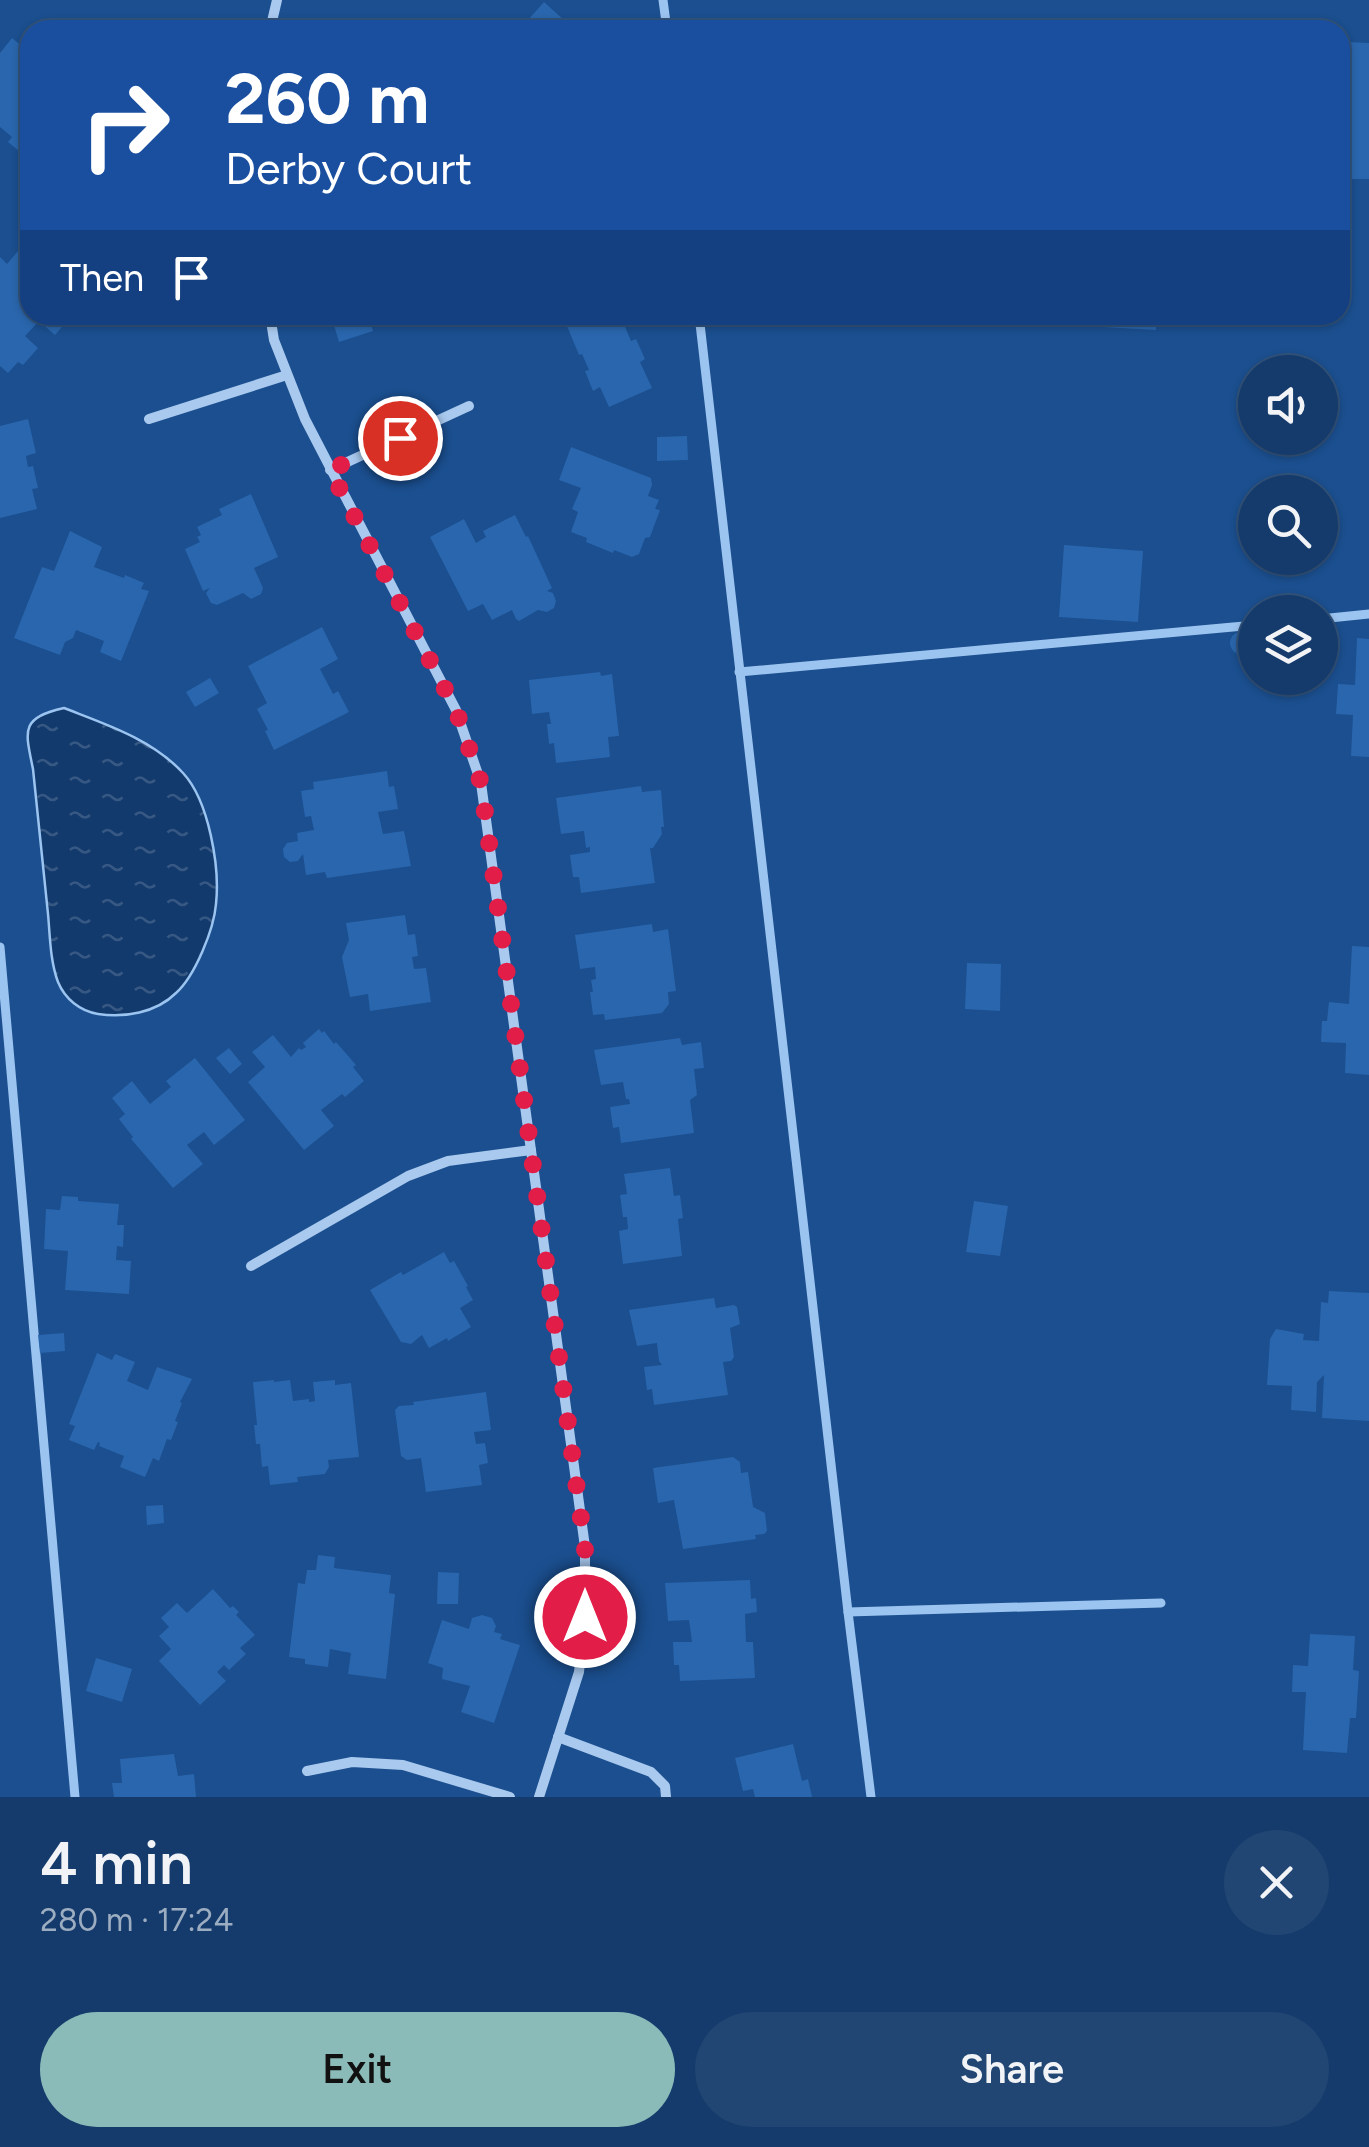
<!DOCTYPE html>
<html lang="en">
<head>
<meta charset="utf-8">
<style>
  body { margin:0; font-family:Figtree,sans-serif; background:#214673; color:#f1f3f6; height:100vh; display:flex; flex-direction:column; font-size:38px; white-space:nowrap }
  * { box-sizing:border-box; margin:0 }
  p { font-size:32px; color:#9dadc1 }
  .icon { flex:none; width:55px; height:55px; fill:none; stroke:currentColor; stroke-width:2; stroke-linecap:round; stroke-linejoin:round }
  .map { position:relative; height:1797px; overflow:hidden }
  .details { display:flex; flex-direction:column; background:#143b6b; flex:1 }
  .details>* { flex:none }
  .guide { position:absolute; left:20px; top:20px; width:1330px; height:305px; border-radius:30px; box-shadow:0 2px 8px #0004,0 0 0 2px #33557e; background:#1a4fa0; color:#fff; overflow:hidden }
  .buttons { position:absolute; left:1238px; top:355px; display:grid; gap:20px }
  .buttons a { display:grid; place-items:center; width:100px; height:100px; border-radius:50%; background:#143b6b; box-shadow:0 2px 8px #0004,0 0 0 2px #33557e; font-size:50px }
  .pin { position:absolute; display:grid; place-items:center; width:85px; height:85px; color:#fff; margin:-42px; border:5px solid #fff; border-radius:50%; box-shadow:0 2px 10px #0007 }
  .me { position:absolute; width:110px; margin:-55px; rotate:0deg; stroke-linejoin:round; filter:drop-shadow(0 0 8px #0008) }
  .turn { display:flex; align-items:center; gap:35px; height:210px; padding:0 40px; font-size:45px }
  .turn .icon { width:130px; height:130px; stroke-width:2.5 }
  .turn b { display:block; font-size:70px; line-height:85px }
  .then { display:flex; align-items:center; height:95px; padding:0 40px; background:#0003; gap:20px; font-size:38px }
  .round { display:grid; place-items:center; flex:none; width:105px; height:105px; border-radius:52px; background:#214673 }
  .headline { display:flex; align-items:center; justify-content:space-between; height:170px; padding:0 40px }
  h1 { font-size:60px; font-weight:600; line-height:75px }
  .primary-button { display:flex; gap:20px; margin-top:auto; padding:20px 40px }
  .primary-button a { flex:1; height:115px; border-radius:60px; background:#8bbbb9; color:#111; font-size:40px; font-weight:600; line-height:115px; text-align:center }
  .primary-button a+a { background:#214673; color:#f1f3f6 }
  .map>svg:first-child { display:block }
  .water { fill:url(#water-ripples); stroke:#9cc4f0; stroke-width:2.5 }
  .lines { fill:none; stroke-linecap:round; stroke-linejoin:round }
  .stream { stroke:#9cc4f0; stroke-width:9 }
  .building { fill:#2a66ad }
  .minor { stroke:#a9c9ee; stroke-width:10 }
  .route { stroke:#e11d48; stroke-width:18; stroke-dasharray:0 32.4 }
</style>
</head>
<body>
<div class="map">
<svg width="1369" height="1797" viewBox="0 0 1369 1797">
  <defs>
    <pattern id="water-ripples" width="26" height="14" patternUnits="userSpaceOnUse" patternTransform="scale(2.5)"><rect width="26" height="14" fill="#123a6d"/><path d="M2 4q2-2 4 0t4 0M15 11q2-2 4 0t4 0" fill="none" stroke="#365883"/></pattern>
  </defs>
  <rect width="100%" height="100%" fill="#1b4f8f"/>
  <!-- water -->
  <path class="water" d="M64 708C105 724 152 739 183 773 209 801 220 867 216 904 214 929 195 976 176 993 156 1013 124 1018 98 1014 80 1011 65 999 58 982 50 961 50 935 48 914 43 866 38 817 33 769 25 730 20 718 64 708Z"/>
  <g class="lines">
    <!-- stream -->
    <g class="stream">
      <polyline points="663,0 667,30"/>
      <polyline points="699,315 848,1612 871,1797"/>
      <polyline points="1320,619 1369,614"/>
      <polyline points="739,672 1255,625"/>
      <polyline points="0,947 75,1797"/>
      <polyline points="848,1612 1161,1603"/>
    </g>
  </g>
  <!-- building -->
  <g class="building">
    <polygon points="544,2 575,30 519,30"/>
    <polygon points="12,38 30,53 30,75 27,79 30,82 30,160 8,142 12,137 0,127 0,53"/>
    <polygon points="1346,42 1369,43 1369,179 1340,179 1340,80 1345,80"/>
    <polygon points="18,251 30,262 30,315 77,315 68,324 66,322 55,335 39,321 25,336 38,348 23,365 18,362 8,373 0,366 0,257 7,264"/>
    <polygon points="162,315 201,315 201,319 162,320"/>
    <polygon points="331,315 404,315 404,316 382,323 381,319 370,322 373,331 339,342"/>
    <polygon points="591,315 620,315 631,341 636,339 645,359 640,362 652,388 609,407 600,387 593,391 585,371 589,370 582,354 579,355 567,326"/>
    <polygon points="1104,315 1157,315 1156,330 1103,327"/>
    <polygon points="28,419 36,453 26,456 28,467 33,466 38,488 32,489 37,509 0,518 0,426"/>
    <polygon points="687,436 688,460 657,461 657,437"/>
    <polygon points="571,447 651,478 652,485 648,496 659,500 655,509 660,510 650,537 645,538 639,554 632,557 614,550 613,553 586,542 587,538 571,532 578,512 572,509 581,488 559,480"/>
    <polygon points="251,494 278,557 254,568 263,588 261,594 251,599 243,593 217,605 211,603 206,593 210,588 203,591 185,549 200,542 197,537 201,535 197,527 222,515 219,509"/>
    <polygon points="515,515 526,537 528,536 552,588 547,591 553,593 556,601 554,608 547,612 538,610 519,621 516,619 512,610 492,620 483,604 468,611 430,537 464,519 476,543 486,537 483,531"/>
    <polygon points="70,531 102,547 94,567 124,578 125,575 144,583 141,589 149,591 121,661 100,652 104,641 76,630 73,638 65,642 60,655 14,638 42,567 54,571"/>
    <polygon points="1064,545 1143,551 1138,622 1059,617"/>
    <polygon points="322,627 338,659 320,669 333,694 338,691 349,712 274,750 265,731 268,730 257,709 267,703 248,666"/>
    <circle cx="1241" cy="643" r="11"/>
    <polygon points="1357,638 1369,639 1369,757 1351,756 1353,715 1336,714 1338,684 1355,685"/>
    <polygon points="600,672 601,676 612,674 619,736 608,737 610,757 556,763 554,743 549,744 547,724 551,724 549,712 532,714 529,680"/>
    <polygon points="210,678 219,693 195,707 186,692"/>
    <polygon points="387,771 389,787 394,786 398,809 378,812 383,834 404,831 411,866 327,878 325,872 306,875 303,854 298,861 290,862 284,857 283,849 287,843 298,841 297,833 314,830 311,816 305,817 301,791 314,789 313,782"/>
    <polygon points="641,786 642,792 661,790 664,827 661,827 662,834 653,848 650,848 655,883 581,893 579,877 573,877 570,855 590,852 590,847 586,848 584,831 561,834 556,798"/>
    <polygon points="405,915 408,935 415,934 418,956 412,957 414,969 426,968 431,1002 370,1011 368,994 350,997 342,957 349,940 346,923"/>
    <polygon points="652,924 653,932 668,929 676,991 668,992 669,1004 662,1013 605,1020 604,1014 593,1015 590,992 593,992 591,980 596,979 595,967 580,969 575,935"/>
    <polygon points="1352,946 1369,947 1369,1075 1345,1073 1346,1043 1321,1042 1322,1021 1327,1021 1329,1002 1349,1004"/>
    <polygon points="967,963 1001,964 1000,1011 965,1009"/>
    <polygon points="319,1029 322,1033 324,1031 334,1044 336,1042 356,1065 353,1067 364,1081 345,1097 342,1094 321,1110 334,1126 304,1150 248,1082 265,1067 252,1052 273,1035 291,1057 299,1048 301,1050 306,1047 303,1043"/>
    <polygon points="680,1038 682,1045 701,1042 704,1068 694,1069 697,1095 690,1100 694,1133 621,1143 619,1127 613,1128 610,1107 630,1104 629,1099 626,1099 623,1082 601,1085 594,1050"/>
    <polygon points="229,1048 242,1064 230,1074 216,1058"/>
    <polygon points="195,1058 245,1120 214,1145 204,1132 187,1145 203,1164 173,1188 131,1139 133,1137 119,1119 125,1114 112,1098 132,1081 150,1104 171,1087 166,1081"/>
    <polygon points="670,1168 674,1196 680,1195 683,1218 678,1219 682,1256 623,1264 619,1231 628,1229 627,1217 623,1217 620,1195 627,1194 624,1174"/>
    <polygon points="62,1196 78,1197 78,1201 119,1204 117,1225 124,1225 123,1247 117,1246 116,1260 131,1261 129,1294 65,1290 68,1251 44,1249 46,1209 60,1210"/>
    <polygon points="974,1201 1008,1206 1000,1256 966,1252"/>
    <polygon points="444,1252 450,1263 454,1261 468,1286 466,1287 473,1300 460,1308 471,1327 448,1341 447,1338 429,1348 422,1335 411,1344 401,1342 370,1290 401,1272 403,1275"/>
    <polygon points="1329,1291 1369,1293 1369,1421 1322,1418 1324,1375 1317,1382 1316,1412 1291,1410 1292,1386 1267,1385 1270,1339 1276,1329 1304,1334 1303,1340 1319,1341 1321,1302 1328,1303"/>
    <polygon points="714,1298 716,1308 734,1305 737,1307 740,1324 730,1328 734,1357 731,1361 723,1362 728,1395 654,1405 652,1389 647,1390 644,1367 662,1365 659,1361 657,1343 637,1346 629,1310"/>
    <polygon points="64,1333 65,1351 40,1353 38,1335"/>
    <polygon points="97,1353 112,1360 115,1354 135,1362 127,1381 148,1390 157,1367 192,1379 180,1402 182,1403 175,1421 178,1422 171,1440 167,1439 159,1461 153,1458 145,1477 120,1467 124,1456 99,1446 100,1443 98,1442 94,1450 69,1440 75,1426 69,1424"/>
    <polygon points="274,1380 274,1382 290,1380 293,1401 309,1399 309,1402 315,1401 313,1382 335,1380 335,1385 351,1383 359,1457 328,1460 329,1467 325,1474 297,1477 298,1482 270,1485 268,1466 262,1467 260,1444 256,1444 254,1425 257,1425 253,1382"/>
    <polygon points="486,1392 491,1430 474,1432 476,1444 485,1443 488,1463 479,1465 482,1485 426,1492 421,1458 407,1460 401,1456 395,1410 399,1406 414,1405 413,1402"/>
    <polygon points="733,1457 740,1462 741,1473 748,1472 753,1507 765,1513 767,1531 764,1534 755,1535 756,1539 683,1549 674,1500 658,1503 653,1468"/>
    <polygon points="163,1505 164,1523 147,1525 146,1506"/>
    <polygon points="318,1555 335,1557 334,1568 391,1575 389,1593 395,1594 386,1679 348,1674 351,1653 330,1649 328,1667 305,1664 305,1659 289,1657 298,1583 305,1584 307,1570 316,1570"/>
    <polygon points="438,1572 459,1573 458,1604 437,1604"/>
    <polygon points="750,1580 751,1599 756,1598 757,1612 745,1614 746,1642 753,1642 755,1678 680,1681 679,1665 674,1665 673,1642 692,1642 689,1620 668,1621 665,1583"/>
    <polygon points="213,1589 230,1608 233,1606 239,1612 236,1615 255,1635 240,1648 246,1654 229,1670 224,1665 217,1672 226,1681 200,1705 159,1661 171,1649 159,1636 169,1627 161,1618 177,1603 187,1613"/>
    <polygon points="482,1615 492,1618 496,1626 494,1632 502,1634 500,1639 520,1645 494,1723 461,1712 470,1686 442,1679 443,1668 428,1663 442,1620 469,1629 472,1618"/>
    <polygon points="1310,1634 1355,1636 1353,1670 1359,1671 1356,1718 1350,1718 1347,1753 1303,1750 1306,1692 1292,1692 1293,1665 1308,1666"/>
    <polygon points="96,1658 132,1669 122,1702 86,1691"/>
    <polygon points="793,1744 802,1781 808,1779 812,1797 755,1797 753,1789 743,1791 735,1758"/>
    <polygon points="174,1754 178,1776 194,1774 196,1797 114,1797 112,1783 122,1783 120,1759"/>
  </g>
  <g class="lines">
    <!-- minor -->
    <g class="minor">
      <polyline points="270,30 277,0"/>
      <polyline points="270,315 274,340 305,419 456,710 481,783 585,1547 585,1617 579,1672 539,1797"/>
      <polyline points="149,419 287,375"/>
      <polyline points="330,470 469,406"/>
      <polyline points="251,1266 408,1176 448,1161 531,1150"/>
      <polyline points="558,1737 651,1772 665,1786 666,1797"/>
      <polyline points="307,1771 352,1762 403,1765 510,1797"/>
    </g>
  </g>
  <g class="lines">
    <!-- route -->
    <polyline class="route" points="400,438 330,470 456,710 481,783 585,1548 585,1617"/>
  </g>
</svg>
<div class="buttons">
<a><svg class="icon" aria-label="sound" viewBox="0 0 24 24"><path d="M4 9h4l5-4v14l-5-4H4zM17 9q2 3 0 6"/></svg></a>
<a><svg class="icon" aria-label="search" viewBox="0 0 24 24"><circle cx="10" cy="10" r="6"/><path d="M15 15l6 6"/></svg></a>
<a><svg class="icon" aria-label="layers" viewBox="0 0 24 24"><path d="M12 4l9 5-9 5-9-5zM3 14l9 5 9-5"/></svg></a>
</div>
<div class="pin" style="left:400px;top:438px;background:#d93025"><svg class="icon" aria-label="arrive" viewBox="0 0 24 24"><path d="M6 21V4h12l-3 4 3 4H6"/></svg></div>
<svg class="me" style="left:585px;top:1617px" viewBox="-20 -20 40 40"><circle r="17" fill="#e11d48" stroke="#fff" stroke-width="3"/><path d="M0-11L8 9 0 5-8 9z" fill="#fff"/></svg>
<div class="guide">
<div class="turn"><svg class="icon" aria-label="right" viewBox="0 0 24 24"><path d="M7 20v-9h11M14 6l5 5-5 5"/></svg><div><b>260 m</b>Derby Court</div></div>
<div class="then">Then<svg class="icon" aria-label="arrive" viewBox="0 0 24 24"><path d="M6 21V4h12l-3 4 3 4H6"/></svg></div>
</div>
</div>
<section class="details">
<div class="headline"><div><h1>4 min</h1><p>280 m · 17:24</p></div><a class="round"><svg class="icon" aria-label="close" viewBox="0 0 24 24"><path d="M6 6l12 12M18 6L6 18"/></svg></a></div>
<div class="primary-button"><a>Exit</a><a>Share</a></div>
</section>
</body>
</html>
